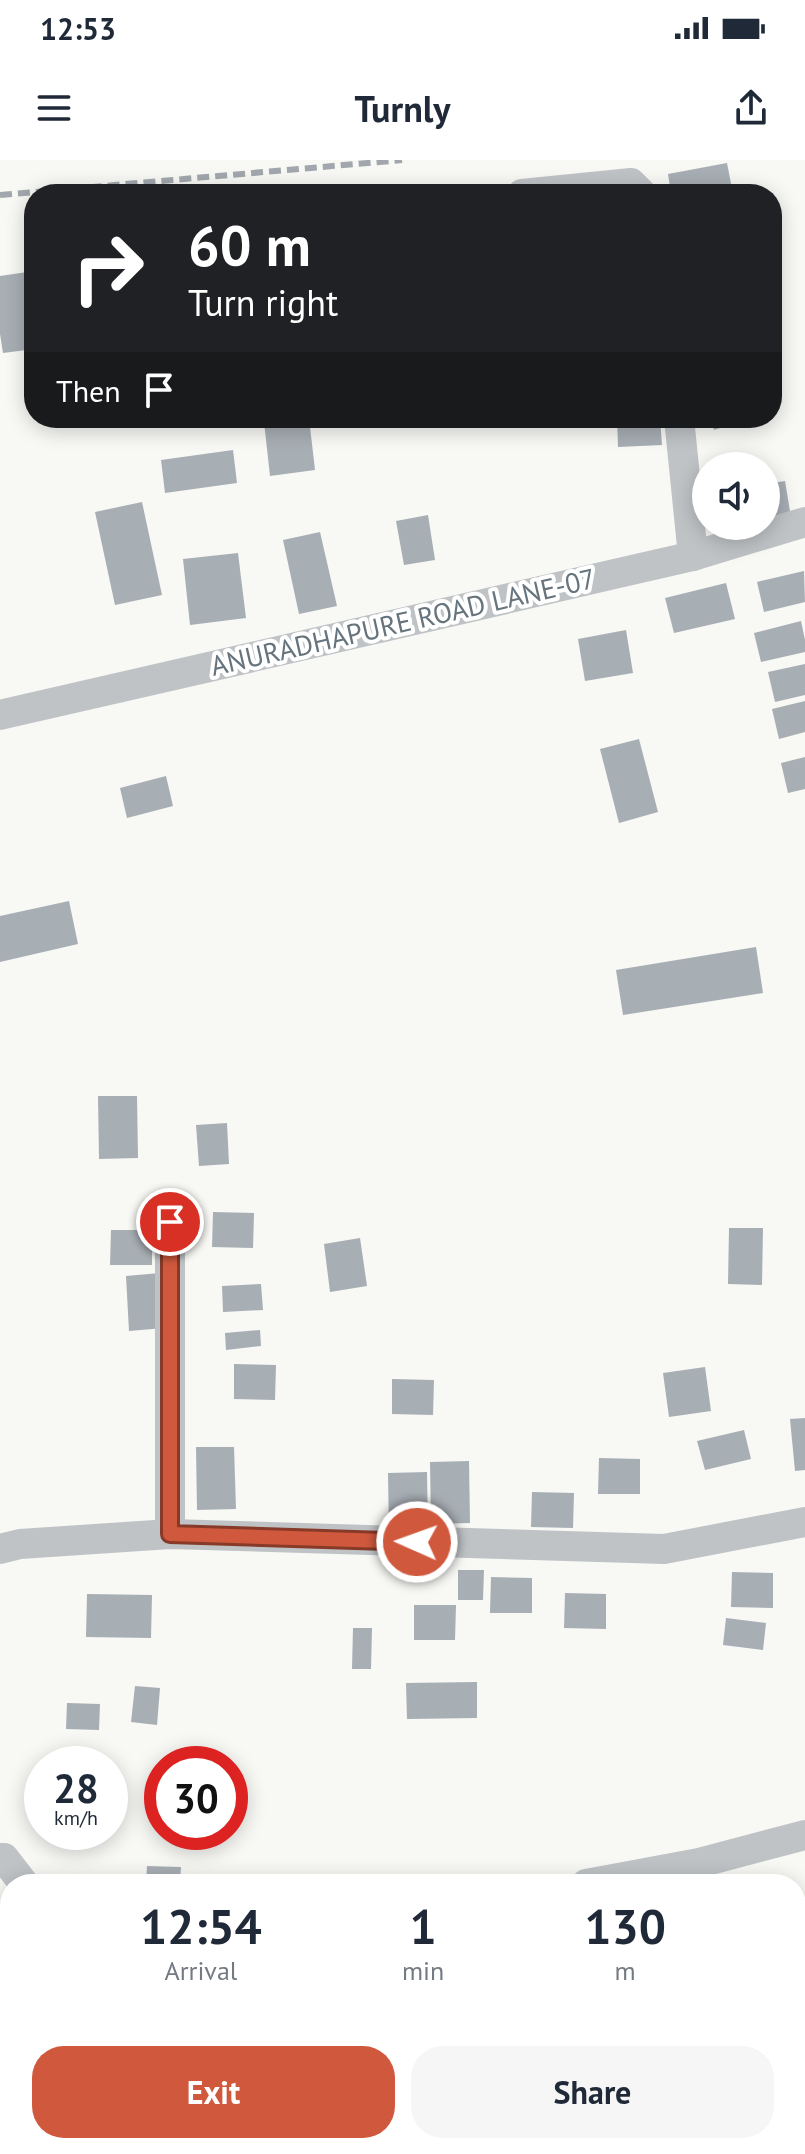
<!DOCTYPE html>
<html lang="en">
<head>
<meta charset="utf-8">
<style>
  body { margin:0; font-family:"PT Sans",sans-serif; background:#f6f6f7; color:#1f2937; height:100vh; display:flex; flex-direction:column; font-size:30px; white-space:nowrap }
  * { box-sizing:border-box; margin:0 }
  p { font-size:26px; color:#747a83 }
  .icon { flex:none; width:44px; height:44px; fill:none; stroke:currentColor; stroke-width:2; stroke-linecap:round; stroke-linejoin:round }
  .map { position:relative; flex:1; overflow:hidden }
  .sheet { position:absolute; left:0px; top:1714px; width:806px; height:280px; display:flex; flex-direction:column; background:#fff; border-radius:32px 32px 0 0; box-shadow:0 4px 20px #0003 }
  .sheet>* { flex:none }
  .banner { position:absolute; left:24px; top:24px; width:758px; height:244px; border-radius:32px; box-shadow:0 4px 20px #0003; background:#202124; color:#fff; overflow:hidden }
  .controls { position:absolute; left:692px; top:292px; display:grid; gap:16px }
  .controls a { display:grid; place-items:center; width:88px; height:88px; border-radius:50%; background:#fff; box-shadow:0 4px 20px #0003; font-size:40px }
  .speed { position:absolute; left:24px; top:1586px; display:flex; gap:16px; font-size:40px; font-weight:700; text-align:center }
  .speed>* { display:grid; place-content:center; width:104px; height:104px; border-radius:50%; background:#fff; box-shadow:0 4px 20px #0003; line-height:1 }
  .speed small { font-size:20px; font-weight:400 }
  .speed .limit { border:12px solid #d22; background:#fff; color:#111 }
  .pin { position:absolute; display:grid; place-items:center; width:68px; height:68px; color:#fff; margin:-34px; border:4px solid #fff; border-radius:50%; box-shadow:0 2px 8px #0007 }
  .me { position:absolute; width:88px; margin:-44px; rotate:272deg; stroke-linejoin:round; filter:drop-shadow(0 0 6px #0008) }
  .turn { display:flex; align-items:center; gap:28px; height:168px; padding:0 32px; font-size:36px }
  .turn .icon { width:104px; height:104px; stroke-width:2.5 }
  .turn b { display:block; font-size:56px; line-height:68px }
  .then { display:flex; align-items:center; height:76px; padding:0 32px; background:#0003; gap:16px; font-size:30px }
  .eta { display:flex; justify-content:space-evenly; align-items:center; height:136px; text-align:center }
  .eta b { font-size:48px; font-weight:700; line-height:56px }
  .cta { display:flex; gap:16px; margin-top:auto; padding:16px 32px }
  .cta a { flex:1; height:92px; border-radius:32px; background:#d0593d; color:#fff; font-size:32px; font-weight:700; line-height:92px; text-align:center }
  .cta a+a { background:#f6f6f7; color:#1f2937 }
  .status { display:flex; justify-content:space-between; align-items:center; height:56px; padding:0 40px; background:#fff; direction:ltr }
  .status svg { height:22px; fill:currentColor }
  header { display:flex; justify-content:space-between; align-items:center; height:104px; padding:0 32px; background:#fff; font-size:36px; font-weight:700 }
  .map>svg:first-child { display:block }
  .building { fill:#a7aeb4 }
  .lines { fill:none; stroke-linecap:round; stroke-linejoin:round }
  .path { stroke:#b9bcbe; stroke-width:5; stroke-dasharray:4 4; stroke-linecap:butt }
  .street { stroke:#bfc3c6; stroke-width:30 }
  .rail { stroke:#a1a7ac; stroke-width:6; stroke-dasharray:12 6; stroke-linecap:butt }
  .route-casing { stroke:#873a28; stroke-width:20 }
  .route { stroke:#d0593d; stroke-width:14 }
  .labels { text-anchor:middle; stroke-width:8; stroke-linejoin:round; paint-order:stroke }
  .street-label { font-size:28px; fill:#66747d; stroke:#fff }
</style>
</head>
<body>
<div class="status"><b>12:53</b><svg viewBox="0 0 49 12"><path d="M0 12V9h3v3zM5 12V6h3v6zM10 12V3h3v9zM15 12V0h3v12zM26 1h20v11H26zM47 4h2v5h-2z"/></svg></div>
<header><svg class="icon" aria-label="menu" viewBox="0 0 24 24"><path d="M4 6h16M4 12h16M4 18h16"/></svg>Turnly<svg class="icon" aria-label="share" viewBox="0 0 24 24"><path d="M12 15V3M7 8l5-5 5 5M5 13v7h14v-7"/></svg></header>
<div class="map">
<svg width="805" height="1994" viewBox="0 0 805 1994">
  <rect width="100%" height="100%" fill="#f8f8f5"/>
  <!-- building -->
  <g class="building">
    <polygon points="727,3 733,34 671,34 668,14"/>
    <polygon points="34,111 34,189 3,193 0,174 0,116"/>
    <polygon points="309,258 315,310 270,316 264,262"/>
    <polygon points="617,258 660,258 662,285 618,287"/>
    <polygon points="710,258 748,258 749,259 714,270"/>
    <polygon points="233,290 237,323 165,333 161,300"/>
    <polygon points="785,321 791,357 766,361 766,324"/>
    <polygon points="142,342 162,435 115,445 95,352"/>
    <polygon points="428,355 435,400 404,405 396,361"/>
    <polygon points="320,372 337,446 299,454 283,380"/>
    <polygon points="238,393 246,458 190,465 183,399"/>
    <polygon points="804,411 805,442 764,452 757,422"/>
    <polygon points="726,423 735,459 674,473 665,438"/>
    <polygon points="801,461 805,480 805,492 761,502 754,473"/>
    <polygon points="626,470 633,513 585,521 578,479"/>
    <polygon points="805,504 805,535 775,542 768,512"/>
    <polygon points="805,541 805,572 779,579 772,549"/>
    <polygon points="639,579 658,652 619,663 600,589"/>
    <polygon points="805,597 805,629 788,633 781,603"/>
    <polygon points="166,616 173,646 127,658 120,628"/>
    <polygon points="69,741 78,784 0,802 0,756"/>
    <polygon points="756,787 763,833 623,855 616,810"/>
    <polygon points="98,936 137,936 138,998 99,999"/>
    <polygon points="227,963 229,1004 199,1006 196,965"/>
    <polygon points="213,1052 254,1053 253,1088 212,1087"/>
    <polygon points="729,1068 763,1068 762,1125 728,1124"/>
    <polygon points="111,1070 152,1070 152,1105 110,1105"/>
    <polygon points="360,1078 367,1126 330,1132 324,1084"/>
    <polygon points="160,1113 164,1168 129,1171 126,1116"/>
    <polygon points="261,1124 263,1150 223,1152 222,1126"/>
    <polygon points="260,1170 261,1186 226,1190 225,1173"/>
    <polygon points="234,1204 276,1205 275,1240 234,1239"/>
    <polygon points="705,1207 711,1251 669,1257 663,1213"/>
    <polygon points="392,1219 434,1220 433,1255 392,1254"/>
    <polygon points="805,1258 805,1310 795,1311 790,1259"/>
    <polygon points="744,1270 751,1299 705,1310 697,1281"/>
    <polygon points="196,1287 234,1287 236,1349 197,1350"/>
    <polygon points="599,1298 640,1299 640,1334 598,1334"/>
    <polygon points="469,1301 470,1363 431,1364 430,1302"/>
    <polygon points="427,1312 428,1374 389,1375 388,1313"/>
    <polygon points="532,1332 574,1333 573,1368 531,1367"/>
    <polygon points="458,1410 484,1410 483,1440 458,1440"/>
    <polygon points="732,1412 773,1413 773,1448 731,1447"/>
    <polygon points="491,1417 532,1418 532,1453 490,1453"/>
    <polygon points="565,1433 606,1434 606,1469 564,1468"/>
    <polygon points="87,1434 152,1435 151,1478 86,1477"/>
    <polygon points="414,1445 456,1445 455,1480 414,1480"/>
    <polygon points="726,1458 766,1463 763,1490 723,1485"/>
    <polygon points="353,1468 372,1468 371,1509 352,1509"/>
    <polygon points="477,1522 477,1558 407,1559 406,1523"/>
    <polygon points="135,1526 160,1528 157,1565 131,1562"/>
    <polygon points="67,1543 100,1544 99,1570 66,1569"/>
    <polygon points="147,1706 181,1707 180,1724 146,1724"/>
  </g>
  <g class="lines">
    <!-- path -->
    <polyline class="path" points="38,1994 85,1984"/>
    <!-- street -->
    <g class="street">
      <polyline points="522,34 631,23 642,34"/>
      <polyline points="679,258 693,396"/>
      <polyline points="0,555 693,396 805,362"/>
      <polyline points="170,1062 170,1374"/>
      <polyline points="0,1389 20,1384 170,1374 664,1389 805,1362"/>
      <polyline points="0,1698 4,1698 24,1724"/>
      <polyline points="586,1724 699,1703 805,1675"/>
    </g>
    <!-- rail -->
    <polyline class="rail" points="0,35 402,0"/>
  </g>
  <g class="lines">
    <defs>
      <polyline id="route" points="170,1062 170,1374 417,1382"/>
    </defs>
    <!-- route casing -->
    <use href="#route" class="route-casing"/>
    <!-- route -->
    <use href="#route" class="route"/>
  </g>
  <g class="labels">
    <!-- street labels -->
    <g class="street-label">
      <text transform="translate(403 462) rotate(-13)" y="10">ANURADHAPURE ROAD LANE-07</text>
    </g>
  </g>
</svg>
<div class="controls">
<a><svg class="icon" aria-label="sound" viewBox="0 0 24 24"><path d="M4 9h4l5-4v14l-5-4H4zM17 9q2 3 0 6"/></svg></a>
</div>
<div class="speed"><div>28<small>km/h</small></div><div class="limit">30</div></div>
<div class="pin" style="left:170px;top:1062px;background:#d93025"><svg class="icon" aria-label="arrive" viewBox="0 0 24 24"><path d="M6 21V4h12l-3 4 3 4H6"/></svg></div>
<svg class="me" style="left:417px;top:1382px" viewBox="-20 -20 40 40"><circle r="17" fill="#d0593d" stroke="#fff" stroke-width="3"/><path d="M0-11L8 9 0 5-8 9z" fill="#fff"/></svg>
<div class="banner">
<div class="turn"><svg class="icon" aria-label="right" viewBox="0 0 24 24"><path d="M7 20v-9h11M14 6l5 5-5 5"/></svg><div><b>60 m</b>Turn right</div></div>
<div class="then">Then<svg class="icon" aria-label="arrive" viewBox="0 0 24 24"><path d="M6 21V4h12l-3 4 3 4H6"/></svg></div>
</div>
<section class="sheet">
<div class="eta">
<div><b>12:54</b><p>Arrival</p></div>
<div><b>1</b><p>min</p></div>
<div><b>130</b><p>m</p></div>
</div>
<div class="cta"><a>Exit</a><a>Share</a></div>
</section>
</div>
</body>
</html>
